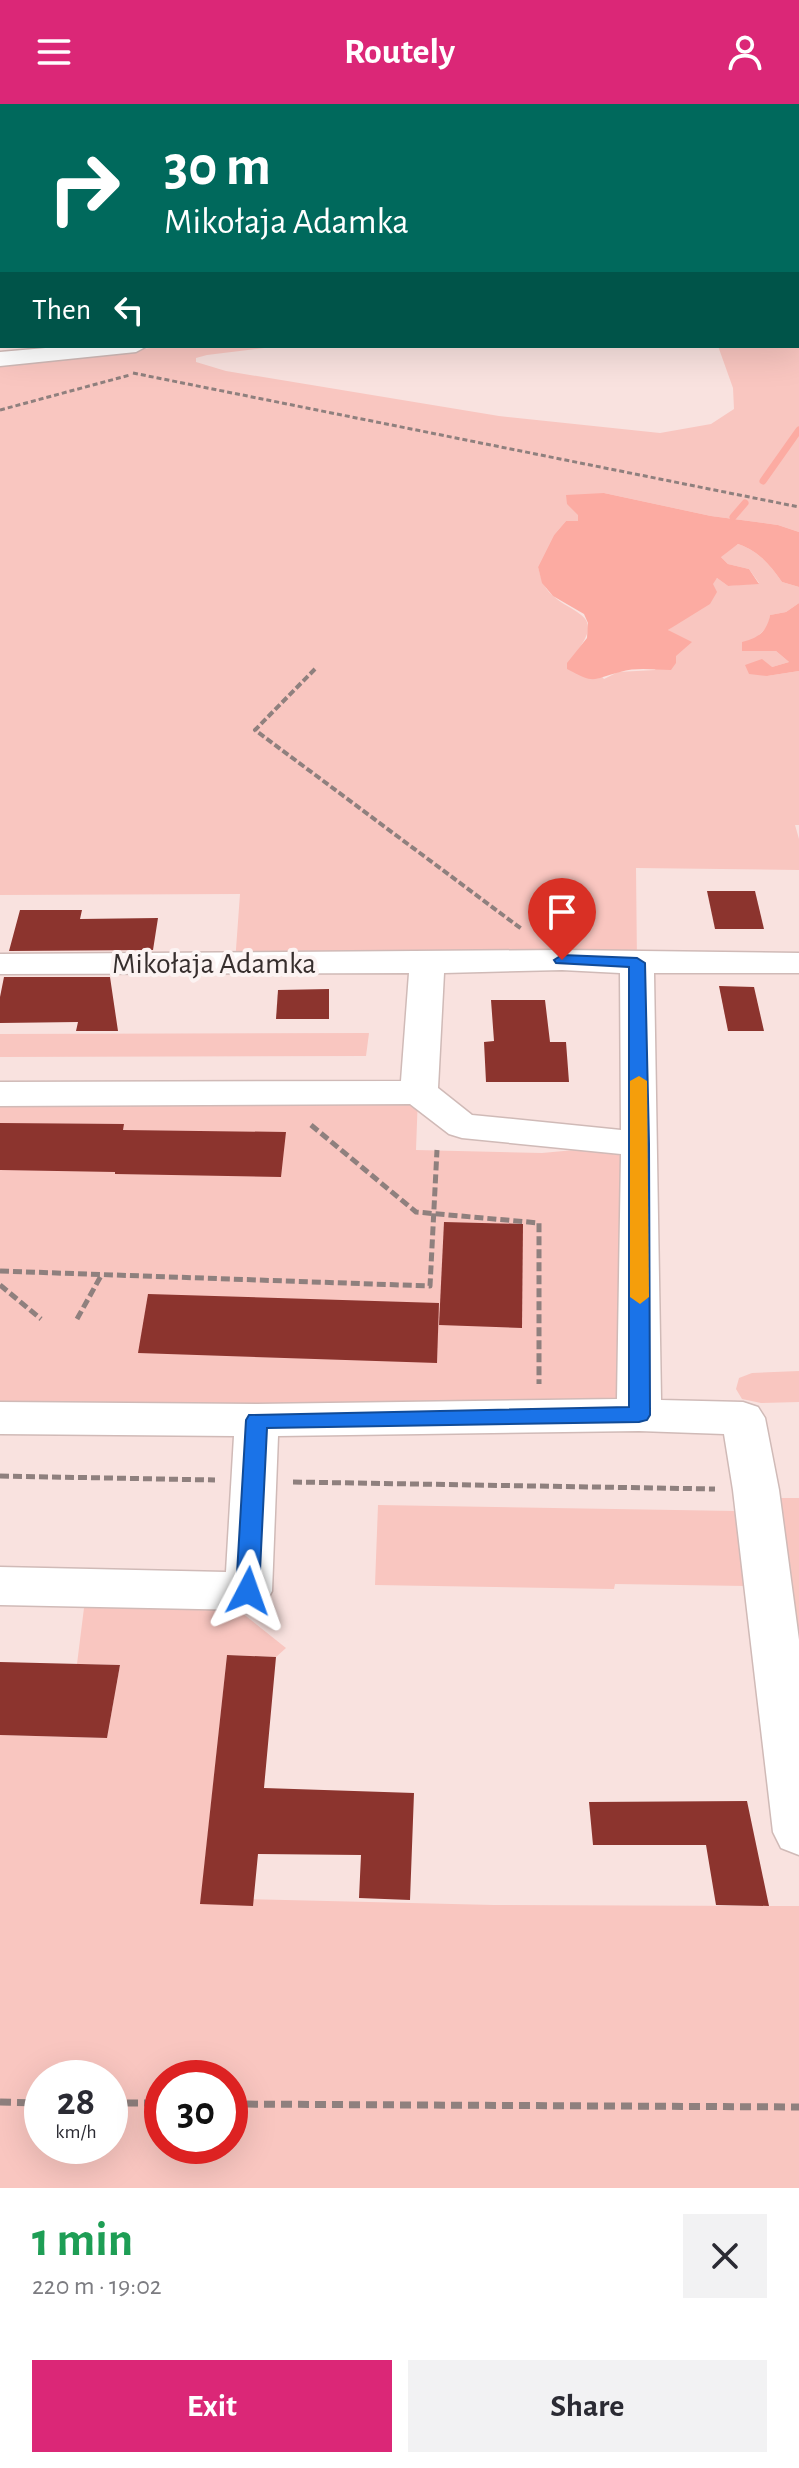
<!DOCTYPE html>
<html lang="en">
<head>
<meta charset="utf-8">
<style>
  body { margin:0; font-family:"Alegreya Sans",sans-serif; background:#f2f2f3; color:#2b2b33; height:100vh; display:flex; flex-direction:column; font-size:30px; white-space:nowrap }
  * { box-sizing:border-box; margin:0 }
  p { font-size:26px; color:#7c7c81 }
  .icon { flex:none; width:44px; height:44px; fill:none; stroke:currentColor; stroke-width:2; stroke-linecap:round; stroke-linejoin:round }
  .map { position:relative; height:2084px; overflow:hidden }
  .sheet { display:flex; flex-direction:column; background:#fff; flex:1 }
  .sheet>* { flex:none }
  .banner { position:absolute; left:0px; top:0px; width:800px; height:244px; box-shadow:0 8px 32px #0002; background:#00695c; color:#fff; overflow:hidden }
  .speed { position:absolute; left:24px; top:1956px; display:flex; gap:16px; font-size:40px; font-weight:700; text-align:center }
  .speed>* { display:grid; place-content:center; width:104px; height:104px; border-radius:50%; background:#fff; box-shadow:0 8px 32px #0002; line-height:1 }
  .speed small { font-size:20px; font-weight:400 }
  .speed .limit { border:12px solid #d22; background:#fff; color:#111 }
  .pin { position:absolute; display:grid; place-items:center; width:68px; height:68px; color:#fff; margin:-82px -34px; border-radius:50% 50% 50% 0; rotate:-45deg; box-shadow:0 0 8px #0007 }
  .pin .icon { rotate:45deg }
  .me { position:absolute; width:88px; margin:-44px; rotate:4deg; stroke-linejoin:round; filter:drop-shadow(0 0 6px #0008) }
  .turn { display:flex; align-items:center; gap:28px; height:168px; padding:0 32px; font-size:36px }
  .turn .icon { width:104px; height:104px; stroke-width:2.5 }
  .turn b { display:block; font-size:56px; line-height:68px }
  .then { display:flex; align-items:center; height:76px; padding:0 32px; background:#0003; gap:16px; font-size:30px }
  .round { display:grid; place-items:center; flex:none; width:84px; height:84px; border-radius:0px; background:#f2f2f3 }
  .headline { display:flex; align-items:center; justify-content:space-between; height:136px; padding:0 32px }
  h1 { font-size:48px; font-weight:700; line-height:60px; color:#1e9e55 }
  .cta { display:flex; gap:16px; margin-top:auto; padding:16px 32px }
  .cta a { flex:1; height:92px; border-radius:0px; background:#db2777; color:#fff; font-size:32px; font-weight:700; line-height:92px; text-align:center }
  .cta a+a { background:#f2f2f3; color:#2b2b33 }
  header { display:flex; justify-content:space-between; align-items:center; height:104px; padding:0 32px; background:#db2777; color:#fff; font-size:36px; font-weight:700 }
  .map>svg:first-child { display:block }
  .green { fill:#f9c6c0; fill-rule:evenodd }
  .water { fill:#fcaba2 }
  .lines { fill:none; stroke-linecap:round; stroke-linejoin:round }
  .stream-far1 { stroke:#fcaba2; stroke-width:5 }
  .stream { stroke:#fcaba2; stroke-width:7 }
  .building { fill:#8c342e }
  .minor-casing { stroke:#d0bab7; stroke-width:3 }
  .major-casing { stroke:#cbc9c8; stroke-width:3 }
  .path-far3 { stroke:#8f807e; stroke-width:3; stroke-dasharray:5 3; stroke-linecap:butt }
  .path-far2 { stroke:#8f807e; stroke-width:4; stroke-dasharray:7 3; stroke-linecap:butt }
  .path-far1 { stroke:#8f807e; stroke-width:5; stroke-dasharray:9 4; stroke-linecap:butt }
  .path { stroke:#8f807e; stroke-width:7; stroke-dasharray:11 6; stroke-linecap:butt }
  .minor { fill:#fff; fill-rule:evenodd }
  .major { fill:#e4b8b3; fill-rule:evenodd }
  .tram { stroke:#8d7f7d; stroke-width:2 }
  .route { fill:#1a73e8; stroke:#114b97; stroke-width:2 }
  .slow { fill:#f59e0b }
  .labels { text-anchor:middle; stroke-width:8; stroke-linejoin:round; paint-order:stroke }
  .street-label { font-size:30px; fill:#362e2d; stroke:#fcf3f2 }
</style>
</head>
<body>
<header><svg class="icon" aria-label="menu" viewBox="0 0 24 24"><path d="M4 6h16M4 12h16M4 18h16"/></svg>Routely<svg class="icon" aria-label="person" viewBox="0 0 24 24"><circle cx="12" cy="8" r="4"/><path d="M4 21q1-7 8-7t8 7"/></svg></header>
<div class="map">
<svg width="799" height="2084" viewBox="0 0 799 2084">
  <rect width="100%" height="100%" fill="#f9e2df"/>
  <!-- green -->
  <g class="green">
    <polygon points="0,0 553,0 556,2 2,2 0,229"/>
    <path d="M799 180V428L778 421 711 412 604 389 578 411V417H566L554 431 538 463C541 474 543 483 552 491 574 511 604 510 578 546L604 575 618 568 655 566 673 531 668 526 683 515 717 474 728 482 759 479 749 465 728 460 720 452 738 440C760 448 769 460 782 478L799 483V499L786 508 770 511 768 522 743 547H776L789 558 772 563 767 572 799 567V721H795L799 735V766L636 764 637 859H235L240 790 0 791V259L171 242H281L207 251 196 254V258L226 267 499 312 660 329 711 320 734 305 733 284 718 242H798Z"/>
    <polygon points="369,929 366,952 0,953 0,930"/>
    <polygon points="0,990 418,991 416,1046 542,1049 640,1040 639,1311 0,1314"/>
    <polygon points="799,1267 799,1298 761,1299 742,1295 736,1285 739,1274 752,1269"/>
    <polygon points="767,1394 799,1394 799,1604"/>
    <polygon points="378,1401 736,1407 746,1482 615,1480 614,1485 375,1481"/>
    <path d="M84 1504 237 1505 286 1544 276 1553 227 1551 201 1794 494 1801 799 1802V2084H0V1631L107 1634 120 1561 77 1560ZM42 1974H110V2042H42ZM162 1974H230V2042H162Z"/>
  </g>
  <!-- water -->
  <g class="water">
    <path d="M604 389 711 412 778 421 799 428V483L782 478C769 460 760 448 738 440L721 453 728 460 749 465 759 480 728 482 717 474 713 480 717 488 710 500 668 526 692 538 676 552V559L671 566C654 566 637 563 620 568 591 575 597 581 567 565V559L587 534 588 519 584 510 553 492 542 479 538 463 554 431 566 417H578V411L567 400 566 391Z"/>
    <path d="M799 499V567L767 572 749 570 745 561 762 555 772 563 789 558 776 547H742V538C758 534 767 528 770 511L786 508Z"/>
  </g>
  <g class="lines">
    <!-- stream-far1 -->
    <polyline class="stream-far1" points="234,0 242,2"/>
    <!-- stream -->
    <g class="stream">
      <polyline points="763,377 799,326"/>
      <polyline points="733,413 745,399"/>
    </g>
  </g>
  <!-- building -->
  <g class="building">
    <polygon points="707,787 755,787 764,825 715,825"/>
    <polygon points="20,806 82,806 80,815 158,814 153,846 9,847"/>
    <polygon points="4,873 110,873 118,927 76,927 78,918 0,919 0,893"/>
    <polygon points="719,882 754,883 764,927 728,927"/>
    <polygon points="329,885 329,915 276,915 278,886"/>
    <polygon points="491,896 545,896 550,938 566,938 569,978 486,978 484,938 494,937"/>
    <polygon points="0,1019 124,1020 123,1026 286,1028 281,1073 115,1070 115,1068 0,1066"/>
    <polygon points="444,1118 523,1120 522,1224 439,1221"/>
    <polygon points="148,1190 439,1199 437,1259 138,1249"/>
    <polygon points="227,1551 276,1553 264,1684 414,1689 410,1796 359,1794 361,1751 258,1750 253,1802 200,1800"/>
    <polygon points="0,1558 120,1561 107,1634 0,1631"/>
    <polygon points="747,1697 769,1802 716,1801 706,1741 593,1741 589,1698"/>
  </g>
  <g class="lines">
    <defs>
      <g id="minor">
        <rect x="798" y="170" width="1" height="12"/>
        <polygon points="68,242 147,242 136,248 0,262 0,248"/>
        <path d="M562 846 799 849V869H654L661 1296 743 1298 758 1303 765 1314 779 1386 799 1536V1751L781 1744 773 1728 733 1386 724 1330 639 1327 278 1332 272 1487 265 1500 248 1506 0 1501V1463L226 1468 234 1332 0 1330V1298L257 1300 617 1295 621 1050 462 1034 449 1030 410 1000 0 1002V978L401 977 409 869 0 870V850ZM562 866 620 869 621 1026 472 1011 438 984 444 869Z"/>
      </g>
      <g id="major">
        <polygon points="714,0 735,0 737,2 715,2"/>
        <rect x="798" y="44" width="1" height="13"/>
        <rect x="798" y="78" width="1" height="12"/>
      </g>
    </defs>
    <!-- minor casing -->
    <use href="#minor" class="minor-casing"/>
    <!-- major casing -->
    <use href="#major" class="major-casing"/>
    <!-- path-far3 -->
    <g class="path-far3">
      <polyline points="133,269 799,403"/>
      <polyline points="0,306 130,271"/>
    </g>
    <!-- path-far2 -->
    <polyline class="path-far2" points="315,565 255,626 523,826"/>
    <!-- path-far1 -->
    <g class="path-far1">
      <polyline points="311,1021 416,1108 539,1119 539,1280"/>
      <polyline points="0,1167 430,1182 437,1046"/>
      <polyline points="0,1181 41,1215"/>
      <polyline points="77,1215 102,1170"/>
      <polyline points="0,1372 215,1376"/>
      <polyline points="293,1378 715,1385"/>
    </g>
    <!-- path -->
    <g class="path">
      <polyline points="0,1998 42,1999"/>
      <polyline points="110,1999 162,1999"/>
      <polyline points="230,2000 799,2003"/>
    </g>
    <!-- minor -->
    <use href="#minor" class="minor"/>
    <!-- major -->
    <use href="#major" class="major"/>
    <!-- tram -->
    <polyline class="tram" points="747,0 751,2"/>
  </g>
  <!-- route -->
  <polygon class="route" points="562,851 637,854 645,859 649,1040 650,1311 647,1316 639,1318 267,1324 259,1487 256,1493 248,1496 240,1493 236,1487 246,1316 249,1311 629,1303 629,863 556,859 554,856"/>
  <!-- slow -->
  <polygon class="slow" points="639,972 647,977 649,1193 640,1200 630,1193 630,977"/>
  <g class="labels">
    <!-- street labels -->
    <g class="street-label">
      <text x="214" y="869">Mikołaja Adamka</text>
    </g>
  </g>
</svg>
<div class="speed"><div>28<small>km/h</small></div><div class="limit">30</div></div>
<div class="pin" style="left:562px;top:856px;background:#d93025"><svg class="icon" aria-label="arrive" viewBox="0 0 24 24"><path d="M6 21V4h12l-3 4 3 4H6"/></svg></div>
<svg class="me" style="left:248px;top:1487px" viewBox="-20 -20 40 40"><path d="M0-17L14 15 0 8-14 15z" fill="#1a73e8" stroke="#fff" stroke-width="4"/></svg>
<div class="banner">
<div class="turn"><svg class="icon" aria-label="right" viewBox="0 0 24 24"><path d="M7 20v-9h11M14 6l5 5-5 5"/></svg><div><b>30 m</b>Mikołaja Adamka</div></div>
<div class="then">Then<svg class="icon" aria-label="left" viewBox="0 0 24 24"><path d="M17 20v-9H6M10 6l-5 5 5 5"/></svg></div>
</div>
</div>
<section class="sheet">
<div class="headline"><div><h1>1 min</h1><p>220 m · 19:02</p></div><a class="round"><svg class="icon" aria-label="close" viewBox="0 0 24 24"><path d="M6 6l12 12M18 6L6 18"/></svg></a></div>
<div class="cta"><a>Exit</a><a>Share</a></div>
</section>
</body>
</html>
